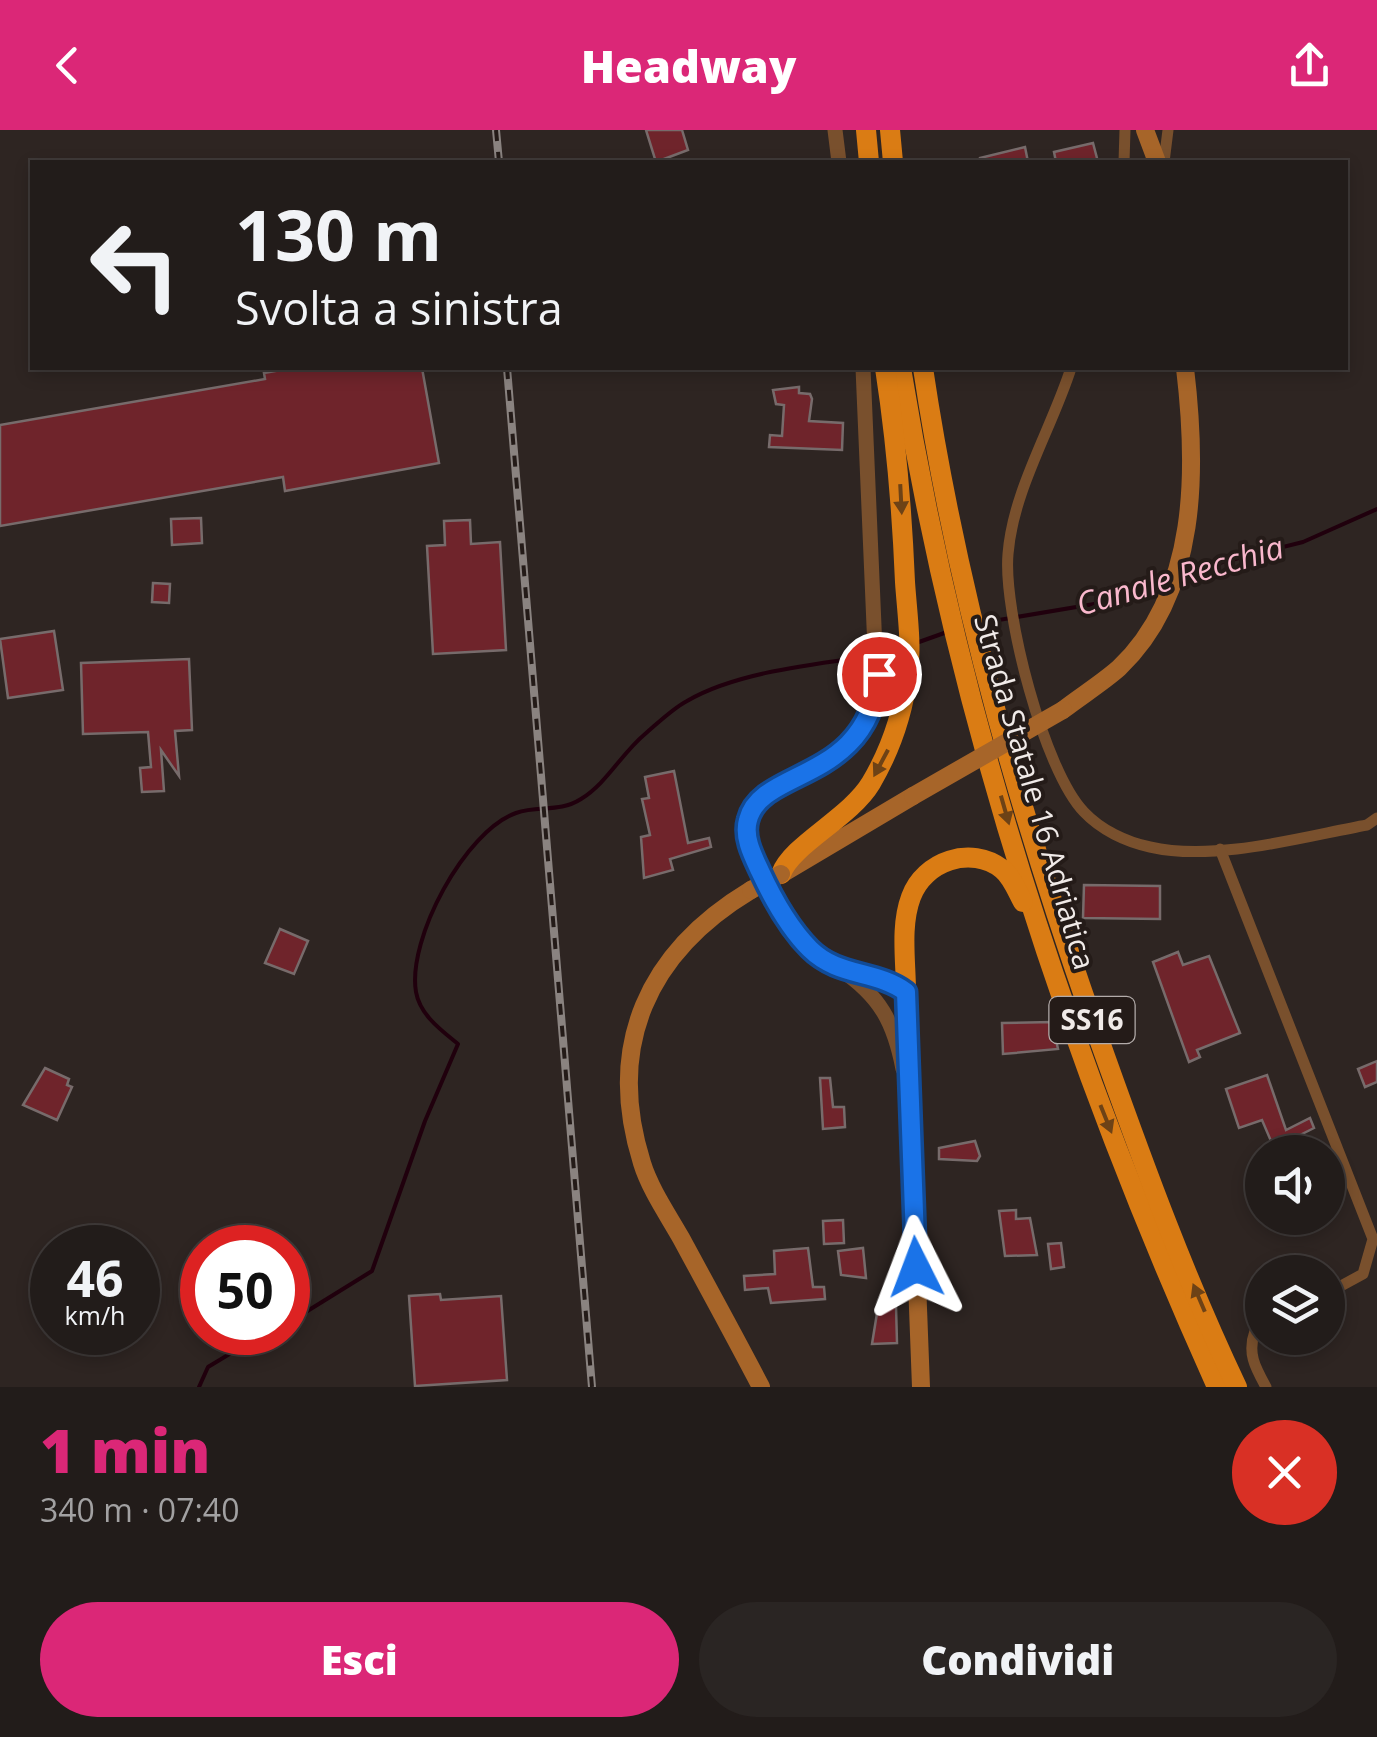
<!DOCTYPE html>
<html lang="it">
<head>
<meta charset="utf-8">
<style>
  body { margin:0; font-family:"Open Sans",sans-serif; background:#2a2523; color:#f1f3f6; height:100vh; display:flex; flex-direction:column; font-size:38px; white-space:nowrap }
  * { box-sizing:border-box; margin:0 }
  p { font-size:32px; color:#a2a1a2 }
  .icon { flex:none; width:55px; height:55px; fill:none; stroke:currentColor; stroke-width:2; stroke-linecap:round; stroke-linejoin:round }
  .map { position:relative; height:1257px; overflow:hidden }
  .side { display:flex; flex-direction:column; background:#221c1a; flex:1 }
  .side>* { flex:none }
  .banner { position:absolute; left:30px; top:30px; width:1318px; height:210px; border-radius:0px; box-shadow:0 5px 15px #0003,0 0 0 2px #3f3a39; background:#221c1a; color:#f1f3f6; overflow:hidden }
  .fabs { position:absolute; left:1245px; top:1005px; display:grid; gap:20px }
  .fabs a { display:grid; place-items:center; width:100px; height:100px; border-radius:50%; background:#221c1a; box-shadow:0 5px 15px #0003,0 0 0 2px #3f3a39; font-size:50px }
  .speed { position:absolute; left:30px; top:1095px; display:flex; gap:20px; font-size:50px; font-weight:700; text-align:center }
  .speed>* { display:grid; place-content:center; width:130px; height:130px; border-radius:50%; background:#221c1a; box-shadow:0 5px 15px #0003,0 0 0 2px #3f3a39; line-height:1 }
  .speed small { font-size:25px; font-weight:400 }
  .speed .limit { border:15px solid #d22; background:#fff; color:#111 }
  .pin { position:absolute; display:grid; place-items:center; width:85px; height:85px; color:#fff; margin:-42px; border:5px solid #fff; border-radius:50%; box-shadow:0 2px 10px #0007 }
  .me { position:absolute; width:110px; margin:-55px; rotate:357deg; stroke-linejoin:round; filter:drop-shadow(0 0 8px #0008) }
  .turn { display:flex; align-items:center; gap:35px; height:210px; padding:0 40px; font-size:45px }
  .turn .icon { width:130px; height:130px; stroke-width:2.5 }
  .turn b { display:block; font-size:70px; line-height:85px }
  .round { display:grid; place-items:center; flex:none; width:105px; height:105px; border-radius:52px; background:#2a2523 }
  .overview { display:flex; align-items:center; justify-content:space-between; height:170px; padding:0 40px }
  h1 { font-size:60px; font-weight:800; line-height:75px; color:#db2777 }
  .primary-button { display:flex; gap:20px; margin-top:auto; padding:20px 40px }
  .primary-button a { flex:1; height:115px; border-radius:60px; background:#db2777; color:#fff; font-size:40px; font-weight:800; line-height:115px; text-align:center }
  .primary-button a+a { background:#2a2523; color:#f1f3f6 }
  header { display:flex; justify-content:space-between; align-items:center; height:130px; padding:0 40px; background:#db2777; color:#fff; font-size:45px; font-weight:800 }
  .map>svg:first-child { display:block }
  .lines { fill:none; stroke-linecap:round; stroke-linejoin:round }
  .stream { stroke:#20000d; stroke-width:4 }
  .building { fill:#6f242b; stroke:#776b6b; stroke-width:2.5 }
  .minor { stroke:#79502d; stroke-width:11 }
  .tertiary { stroke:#79502d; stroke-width:15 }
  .secondary { stroke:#a76529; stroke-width:18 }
  .trunk { stroke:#da7c14; stroke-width:20 }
  .rail-casing { stroke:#8a8380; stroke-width:8 }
  .rail { stroke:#241b18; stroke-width:4; stroke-dasharray:11; stroke-linecap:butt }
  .secondary-bridge { stroke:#a76529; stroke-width:18 }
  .oneway { fill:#6d4216 }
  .route-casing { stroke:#114b97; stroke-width:25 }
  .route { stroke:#1a73e8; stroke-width:18 }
  .labels { text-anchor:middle; stroke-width:8; stroke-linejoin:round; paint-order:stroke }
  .shield { fill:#241b18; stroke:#b3acaa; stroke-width:2.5 }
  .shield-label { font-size:28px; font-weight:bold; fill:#f0eae8 }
  .street-label { font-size:30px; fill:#f0eae8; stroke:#241b18 }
  .water-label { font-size:32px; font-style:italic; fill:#fab8cd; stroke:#241b18 }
</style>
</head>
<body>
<header><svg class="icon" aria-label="back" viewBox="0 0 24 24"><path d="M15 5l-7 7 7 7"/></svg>Headway<svg class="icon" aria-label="share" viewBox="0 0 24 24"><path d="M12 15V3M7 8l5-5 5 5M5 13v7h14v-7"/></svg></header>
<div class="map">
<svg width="1377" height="1257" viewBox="0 0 1377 1257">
  <rect width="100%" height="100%" fill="#2e2522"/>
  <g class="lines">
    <!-- stream -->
    <g class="stream">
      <polyline points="1183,442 1303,412 1377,379"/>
      <polyline points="981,493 1124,469 1165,451"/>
      <polyline points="919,512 947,502"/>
      <polyline points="880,524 900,518"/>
      <path d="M288 1193 372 1141 425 991 458 914C441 900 420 885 416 862 407 809 465 701 516 683 539 675 559 683 581 669 607 653 621 624 645 604 658 593 672 579 687 571 736 542 816 534 871 526"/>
      <polyline points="199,1257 208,1237 266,1202"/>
    </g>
  </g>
  <!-- building -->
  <g class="building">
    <polygon points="646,0 682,0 688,20 656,32"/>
    <polygon points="1093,13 1098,32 1056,32 1054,22"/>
    <polygon points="1025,17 1028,32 980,32 980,28"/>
    <polygon points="292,238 422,238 439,333 285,361 283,347 0,396 0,295 265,249 264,243"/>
    <polygon points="799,257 799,263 810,264 812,269 809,291 843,293 842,320 769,317 770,305 782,306 784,275 776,274 773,260"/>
    <polygon points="201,388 202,413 172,415 171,389"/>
    <polygon points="470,390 471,414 500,412 506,520 433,524 427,416 445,415 444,391"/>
    <polygon points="153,453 170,454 169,473 152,472"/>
    <polygon points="54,501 63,560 8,568 0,509"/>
    <polygon points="189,529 192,600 175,601 179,646 161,620 164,661 142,662 140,638 151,637 148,602 83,604 81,533"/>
    <polygon points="674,641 688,713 709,708 711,717 670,729 673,740 644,748 641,707 650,705 642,669 649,668 645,647"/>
    <polygon points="1084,755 1160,756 1160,789 1083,788"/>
    <polygon points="280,799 308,811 294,844 265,833"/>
    <polygon points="1178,822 1183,835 1209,826 1240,903 1197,920 1200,927 1189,932 1153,832"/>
    <polygon points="1052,892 1058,919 1003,924 1002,893"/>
    <polygon points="1377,931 1377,952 1365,957 1358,939"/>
    <polygon points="45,938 69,949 67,955 72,957 57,990 23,975"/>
    <polygon points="1267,945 1286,1000 1310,988 1314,998 1274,1018 1262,990 1239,998 1226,959"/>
    <polygon points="820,948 830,948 833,977 844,977 845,997 823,999"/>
    <polygon points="975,1011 980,1026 977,1031 939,1029 939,1018"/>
    <polygon points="1016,1080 1016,1089 1030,1088 1037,1125 1005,1126 999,1081"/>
    <polygon points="843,1090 844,1113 824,1114 823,1091"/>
    <polygon points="1061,1113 1064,1137 1051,1139 1048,1114"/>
    <polygon points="808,1118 813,1157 824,1157 825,1169 771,1173 768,1158 745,1160 744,1146 775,1144 774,1121"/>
    <polygon points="863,1118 866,1148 841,1145 838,1121"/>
    <polygon points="440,1164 441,1170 501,1166 507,1250 415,1256 409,1166"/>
    <polygon points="896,1176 897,1213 872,1214 878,1177"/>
  </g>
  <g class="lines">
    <!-- minor -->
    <g class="minor">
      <polyline points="1124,32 1125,0"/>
      <polyline points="1164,32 1168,0"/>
      <path d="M1071 238C1052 298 1013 360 1008 424 1003 481 1044 641 1084 682 1101 700 1126 712 1150 717 1215 732 1302 707 1367 695L1377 688"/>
      <polyline points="1220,719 1373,1109 1363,1144 1328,1163"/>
      <path d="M1262 1197 1255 1201C1247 1223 1255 1237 1266 1257"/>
    </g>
    <!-- tertiary -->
    <g class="tertiary">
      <polyline points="835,0 839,32"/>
      <path d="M863 238 877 566C866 596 850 620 822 637 802 649 779 655 761 670 731 692 757 743 773 767 784 783 795 803 809 817 817 826 830 832 840 839 880 866 894 892 903 939"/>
      <polyline points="850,843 890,850 906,862"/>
    </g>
    <!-- secondary -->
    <g class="secondary">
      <polyline points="1145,0 1157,32"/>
      <path d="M1063 580C1081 566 1102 553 1119 538 1199 462 1197 338 1185 238"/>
      <polyline points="785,742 913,666"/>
      <path d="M751 760C648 822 605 915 642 1033 650 1059 668 1085 681 1108 708 1158 735 1207 761 1257"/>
      <polyline points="906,862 921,1257"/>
    </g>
    <!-- trunk -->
    <g class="trunk">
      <polyline points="866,0 869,32"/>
      <polyline points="890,0 893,32"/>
      <path d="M901 238C958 588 1071 933 1217 1257"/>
      <path d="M923 238C958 473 1025 702 1105 926 1145 1038 1186 1150 1237 1257"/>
      <path d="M781 744C791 715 850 688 871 653 891 619 903 583 908 544 912 515 907 482 905 452 902 380 896 309 885 238"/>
      <path d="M906 862C906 832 900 796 911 767 924 731 971 715 1002 739 1012 747 1017 761 1023 772"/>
    </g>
    <defs>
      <g id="rail">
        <polyline points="496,0 499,32"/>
        <polyline points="507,238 592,1257"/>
      </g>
    </defs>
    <!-- rail casing -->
    <use href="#rail" class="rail-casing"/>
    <!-- rail -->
    <use href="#rail" class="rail"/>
    <!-- secondary-bridge -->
    <g class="secondary-bridge">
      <polyline points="913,666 1063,580"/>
      <polyline points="751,760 781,744"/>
    </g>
  </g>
  <!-- one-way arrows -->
  <defs><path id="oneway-solid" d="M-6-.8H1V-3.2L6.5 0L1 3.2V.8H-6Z" transform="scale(2.5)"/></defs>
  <g class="oneway">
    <use href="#oneway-solid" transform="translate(901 369) rotate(87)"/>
    <use href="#oneway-solid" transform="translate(881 633) rotate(118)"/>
    <use href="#oneway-solid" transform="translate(1005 680) rotate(74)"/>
    <use href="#oneway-solid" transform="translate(1106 989) rotate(68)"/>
    <use href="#oneway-solid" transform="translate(1199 1168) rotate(-113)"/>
  </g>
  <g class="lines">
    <defs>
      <path id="route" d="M879 544C868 654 761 637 748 690 743 707 753 726 760 741 772 767 790 799 810 819 838 847 876 840 906 862L916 1137"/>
    </defs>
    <!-- route casing -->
    <use href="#route" class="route-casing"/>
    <!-- route -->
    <use href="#route" class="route"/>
  </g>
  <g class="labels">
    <!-- shield labels -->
    <rect class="shield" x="1049.5" y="867" width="85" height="46" rx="8"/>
    <g class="shield-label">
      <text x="1092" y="900">SS16</text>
    </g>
    <!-- street labels -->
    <g class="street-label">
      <text transform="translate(1034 662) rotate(74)" y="10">Strada Statale 16 Adriatica</text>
    </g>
    <!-- water labels -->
    <g class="water-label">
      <text transform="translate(1180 446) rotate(-16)" y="11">Canale Recchia</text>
    </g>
  </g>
</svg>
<div class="fabs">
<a><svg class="icon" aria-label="sound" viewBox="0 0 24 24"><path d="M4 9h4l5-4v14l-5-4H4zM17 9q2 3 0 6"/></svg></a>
<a><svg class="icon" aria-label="layers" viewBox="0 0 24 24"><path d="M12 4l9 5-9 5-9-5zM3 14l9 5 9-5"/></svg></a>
</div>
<div class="speed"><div>46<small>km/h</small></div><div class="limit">50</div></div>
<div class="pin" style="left:879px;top:544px;background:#d93025"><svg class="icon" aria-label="arrive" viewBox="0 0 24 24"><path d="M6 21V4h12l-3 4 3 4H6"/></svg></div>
<svg class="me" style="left:916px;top:1137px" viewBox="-20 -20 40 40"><path d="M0-17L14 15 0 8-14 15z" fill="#1a73e8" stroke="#fff" stroke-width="4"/></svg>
<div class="banner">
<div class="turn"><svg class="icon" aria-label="left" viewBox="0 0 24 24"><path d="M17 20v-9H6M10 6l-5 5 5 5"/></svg><div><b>130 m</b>Svolta a sinistra</div></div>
</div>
</div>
<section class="side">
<div class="overview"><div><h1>1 min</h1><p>340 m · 07:40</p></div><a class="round" style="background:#d93025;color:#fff"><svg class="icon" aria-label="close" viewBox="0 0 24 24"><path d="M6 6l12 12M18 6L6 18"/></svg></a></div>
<div class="primary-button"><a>Esci</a><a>Condividi</a></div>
</section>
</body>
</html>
